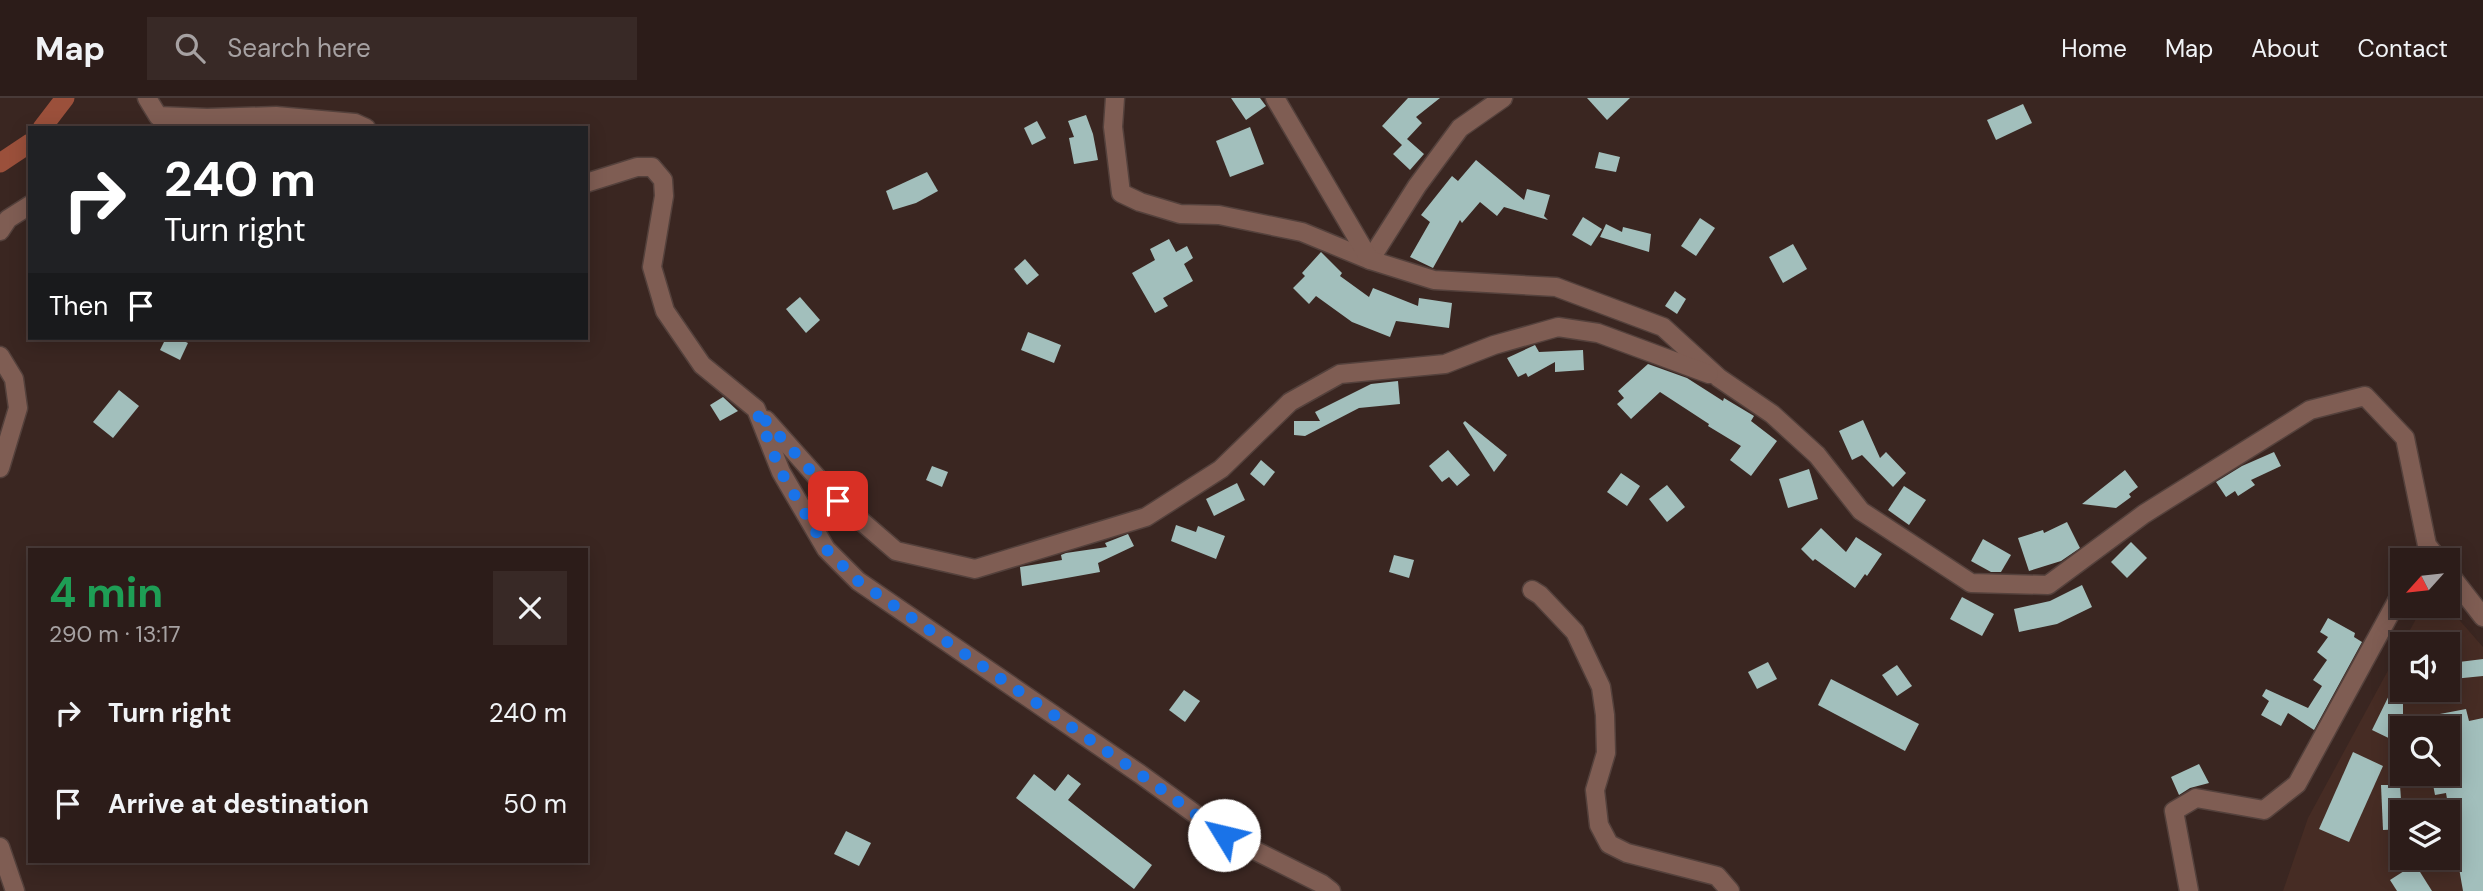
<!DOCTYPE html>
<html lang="en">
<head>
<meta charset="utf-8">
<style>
  body { margin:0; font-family:"DM Sans",sans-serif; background:#382926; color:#f1f3f6; height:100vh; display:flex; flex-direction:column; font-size:26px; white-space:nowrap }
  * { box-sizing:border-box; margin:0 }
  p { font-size:23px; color:#a6a1a2 }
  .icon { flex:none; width:38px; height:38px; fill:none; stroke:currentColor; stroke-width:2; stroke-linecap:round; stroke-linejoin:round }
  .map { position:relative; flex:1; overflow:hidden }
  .sheet { position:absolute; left:28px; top:450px; width:560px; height:315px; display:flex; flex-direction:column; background:#2c1c19; border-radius:0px; box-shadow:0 4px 18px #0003,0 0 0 2px #483a38 }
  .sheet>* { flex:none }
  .hud { position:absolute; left:28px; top:28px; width:560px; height:214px; border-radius:0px; box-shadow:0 4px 18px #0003,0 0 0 2px #483a38; background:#202124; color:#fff; overflow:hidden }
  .needle { width:46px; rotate:243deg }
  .buttons { position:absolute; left:2390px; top:450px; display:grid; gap:14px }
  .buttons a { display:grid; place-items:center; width:70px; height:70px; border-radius:0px; background:#2c1c19; box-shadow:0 4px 18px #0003,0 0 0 2px #483a38; font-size:35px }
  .pin { position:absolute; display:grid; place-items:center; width:60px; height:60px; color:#fff; margin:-30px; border-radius:14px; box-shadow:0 4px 10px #0006 }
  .me { position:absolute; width:77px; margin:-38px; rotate:306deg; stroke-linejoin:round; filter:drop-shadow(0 0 5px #0008) }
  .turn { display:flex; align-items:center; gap:24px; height:147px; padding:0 21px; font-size:32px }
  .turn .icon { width:91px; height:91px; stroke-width:2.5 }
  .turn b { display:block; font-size:49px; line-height:60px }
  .then { display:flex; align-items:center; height:66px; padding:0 21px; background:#0003; gap:14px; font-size:26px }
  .round { display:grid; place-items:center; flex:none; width:74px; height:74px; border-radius:0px; background:#382926 }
  .overview { display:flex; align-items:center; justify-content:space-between; height:119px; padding:0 21px }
  h1 { font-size:42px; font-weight:700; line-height:52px; color:#1e9e55 }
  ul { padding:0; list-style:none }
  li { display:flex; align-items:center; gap:21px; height:91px; padding:0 21px }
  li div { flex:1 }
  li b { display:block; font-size:26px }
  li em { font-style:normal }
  header { display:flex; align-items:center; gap:42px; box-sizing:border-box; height:98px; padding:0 35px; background:#2c1c19; border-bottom:2px solid #483a38 }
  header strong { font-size:33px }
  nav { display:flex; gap:38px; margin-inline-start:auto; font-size:24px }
  .search { width:490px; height:63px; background:#382926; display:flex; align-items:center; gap:18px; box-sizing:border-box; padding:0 24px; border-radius:0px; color:#a6a1a2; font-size:26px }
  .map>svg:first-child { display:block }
  .built { fill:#462c24; fill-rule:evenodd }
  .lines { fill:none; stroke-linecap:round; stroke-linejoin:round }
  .canal { stroke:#9b503b; stroke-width:19 }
  .building { fill:#a2bfbc }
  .minor-casing { stroke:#54413c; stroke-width:21 }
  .minor { stroke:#7f5d53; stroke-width:18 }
  .route { stroke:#1a73e8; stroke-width:12; stroke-dasharray:0 21.6 }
</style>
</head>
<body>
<header>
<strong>Map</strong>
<div class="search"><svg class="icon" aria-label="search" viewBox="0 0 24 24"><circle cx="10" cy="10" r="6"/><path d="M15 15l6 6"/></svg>Search here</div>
<nav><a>Home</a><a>Map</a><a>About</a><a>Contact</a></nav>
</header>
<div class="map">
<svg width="2483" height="793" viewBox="0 0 2483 793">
  <rect width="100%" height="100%" fill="#3a2621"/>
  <!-- built -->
  <path class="built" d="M2423 508H2447L2483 549V793H2283L2308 720ZM2403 546H2448V592H2403ZM2403 630H2448V676H2403ZM2403 714H2448V760H2403Z"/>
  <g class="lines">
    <!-- canal -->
    <g class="canal">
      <polyline points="42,30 65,0"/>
      <polyline points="0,65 30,45"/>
    </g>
  </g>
  <!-- building -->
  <g class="building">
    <polygon points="1231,0 1260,0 1266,8 1246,22"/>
    <polygon points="1408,0 1440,0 1416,19 1422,25 1407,41 1424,56 1410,72 1393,56 1402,47 1382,28"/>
    <polygon points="1587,0 1630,0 1607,22"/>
    <polygon points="2023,6 2032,25 1996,42 1987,22"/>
    <polygon points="1086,17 1093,36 1098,62 1074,66 1069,40 1074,39 1068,23"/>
    <polygon points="1037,23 1046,40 1032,47 1024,30"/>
    <polygon points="1250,29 1264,66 1230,79 1216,43"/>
    <polygon points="1599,54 1620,59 1616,74 1595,70"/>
    <polygon points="1476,62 1524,102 1527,91 1550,97 1544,118 1548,122 1504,109 1497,118 1480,104 1462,125 1460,122 1433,170 1410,159 1430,124 1421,117 1452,78 1458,83"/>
    <polygon points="927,74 938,93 916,105 893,112 886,93"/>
    <polygon points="1583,119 1602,131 1591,148 1572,137"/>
    <polygon points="1700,120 1715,130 1696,158 1681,148"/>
    <polygon points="1606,126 1622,134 1623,129 1651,136 1649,154 1600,139"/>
    <polygon points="1169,141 1176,154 1187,148 1193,160 1184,166 1193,183 1163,200 1168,208 1155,215 1132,175 1155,162 1150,151"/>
    <polygon points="1793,146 1807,171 1783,185 1769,159"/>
    <polygon points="1321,154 1342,175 1340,178 1369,199 1373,190 1418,208 1419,200 1452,205 1449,230 1396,223 1390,239 1352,224 1316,198 1309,206 1293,190 1305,178 1302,175"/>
    <polygon points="1025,161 1039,177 1027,187 1014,171"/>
    <polygon points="1675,193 1686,201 1677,216 1665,208"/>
    <polygon points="800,199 820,222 806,235 786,211"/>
    <polygon points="1028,234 1061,247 1054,265 1021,252"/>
    <polygon points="166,240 177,240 188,245 180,262 160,252"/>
    <polygon points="1535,247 1539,254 1583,252 1584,272 1555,274 1555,264 1528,279 1526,275 1518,279 1507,260"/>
    <polygon points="1648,266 1687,280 1723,303 1724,300 1754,318 1751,323 1777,343 1751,378 1730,362 1741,348 1708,328 1709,326 1660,294 1631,321 1617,306 1624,300 1618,293"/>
    <polygon points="1398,283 1400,306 1359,310 1305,338 1294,337 1294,323 1320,323 1315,314 1371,286"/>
    <polygon points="119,292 139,308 113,340 93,324"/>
    <polygon points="723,299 738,313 720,323 710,307"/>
    <polygon points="1863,322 1880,360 1886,354 1906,375 1893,389 1862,357 1852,362 1839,333"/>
    <polygon points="1465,323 1507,357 1494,374 1463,325"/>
    <polygon points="1448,352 1470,377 1457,388 1449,379 1442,384 1429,368"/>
    <polygon points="2274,354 2281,368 2251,382 2255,387 2238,398 2235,393 2226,399 2216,384 2242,368"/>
    <polygon points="1261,362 1275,374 1264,388 1250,376"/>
    <polygon points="932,368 948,374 942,389 926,382"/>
    <polygon points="1809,371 1818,401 1788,410 1779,381"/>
    <polygon points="2125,372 2138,389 2129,396 2131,399 2116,410 2082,406"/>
    <polygon points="1621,375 1640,388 1627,408 1607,394"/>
    <polygon points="1237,385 1245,402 1214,418 1206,401"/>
    <polygon points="1667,387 1685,409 1667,424 1649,401"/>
    <polygon points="1904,388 1926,402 1909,427 1888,412"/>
    <polygon points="2067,424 2080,450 2061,463 2029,473 2018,440 2043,432 2044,435"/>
    <polygon points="1176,427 1196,434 1198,428 1225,438 1216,461 1171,443"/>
    <polygon points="1821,430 1846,454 1856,439 1882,456 1867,478 1865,476 1855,490 1815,461 1813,463 1801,451"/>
    <polygon points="1128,436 1134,448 1098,465 1100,474 1022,488 1020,469 1062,462 1061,457 1066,455 1107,449 1105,445"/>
    <polygon points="1983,441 2011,457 2001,474 1991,474 1971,463"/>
    <polygon points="2131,444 2147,460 2127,480 2111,464"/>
    <polygon points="1394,457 1414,462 1409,480 1389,474"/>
    <polygon points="2082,487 2092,509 2057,526 2019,534 2014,511 2050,503"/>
    <polygon points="1962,499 1994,516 1982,538 1950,521"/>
    <polygon points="2328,520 2355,535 2354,539 2362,544 2314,632 2288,615 2281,628 2261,617 2269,603 2262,598 2266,591 2308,610 2322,588 2313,582 2327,562 2317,554 2328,539 2320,534"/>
    <polygon points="2483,561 2483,578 2453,581 2451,565"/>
    <polygon points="1768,564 1777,581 1757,591 1748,574"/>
    <polygon points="1897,567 1912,588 1897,598 1882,577"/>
    <polygon points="2403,569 2403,623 2466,611 2469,623 2483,620 2483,793 2463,793 2446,695 2435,697 2431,676 2448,676 2448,630 2403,630 2403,647 2372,632"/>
    <polygon points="1831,581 1919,626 1905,653 1818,607"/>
    <polygon points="1184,592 1200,603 1185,624 1169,612"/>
    <polygon points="2353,654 2383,668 2349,744 2319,731"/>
    <polygon points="2199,666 2209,685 2190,690 2179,697 2171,679"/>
    <polygon points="1034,676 1055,693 1068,676 1081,686 1068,702 1152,767 1134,791 1016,700"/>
    <polygon points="2381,687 2400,687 2403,731 2383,732"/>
    <polygon points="846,733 871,745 859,768 834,756"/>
    <polygon points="2415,766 2432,793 2397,793 2390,782"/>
  </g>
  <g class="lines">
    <defs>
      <g id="minor">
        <polyline points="147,0 158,18 207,20 276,18 355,25 366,30"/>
        <polyline points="1115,0 1113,29 1121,95 1140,104 1180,116 1219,117 1302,134 1370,162 1417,88 1460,30 1503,0"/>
        <polyline points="1275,0 1370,162 1434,182 1556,189 1663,229 1719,280 1772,316 1817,357 1861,413 1971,485 2048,487 2144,416 2310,312 2365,298 2405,340 2427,447 2439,462"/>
        <polyline points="586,85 637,69 652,69 663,82 664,98 652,169 665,213 702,267 756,311 781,374 826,451 858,483 1140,676 1224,737 1322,786 1331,793"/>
        <polyline points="0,133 8,121 30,107"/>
        <polyline points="0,258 14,281 18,310 0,370"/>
        <polyline points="766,322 838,403 896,453 975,471 1146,419 1221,371 1290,304 1340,276 1445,266 1494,247 1558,229 1598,235 1709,276"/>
        <polyline points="2448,474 2483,519"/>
        <polyline points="1532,492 1540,497 1575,534 1601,589 1605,617 1606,655 1595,692 1599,727 1609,746 1627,755 1717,778 1730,793"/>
        <polyline points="0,749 15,793"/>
        <polyline points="2189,793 2174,713 2196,700 2264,712 2297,686 2403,492"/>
      </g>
    </defs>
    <!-- minor casing -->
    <use href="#minor" class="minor-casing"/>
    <!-- minor -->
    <use href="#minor" class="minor"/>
  </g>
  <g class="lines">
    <!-- route -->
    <polyline class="route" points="838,403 756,312 781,374 826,451 858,483 1140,676 1224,737"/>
  </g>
</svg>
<div class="buttons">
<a><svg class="needle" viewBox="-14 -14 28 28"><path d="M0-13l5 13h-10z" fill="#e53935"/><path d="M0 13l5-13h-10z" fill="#a6a1a2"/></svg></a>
<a><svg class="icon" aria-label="sound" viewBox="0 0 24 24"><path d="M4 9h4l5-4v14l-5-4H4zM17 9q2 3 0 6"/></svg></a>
<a><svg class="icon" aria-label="search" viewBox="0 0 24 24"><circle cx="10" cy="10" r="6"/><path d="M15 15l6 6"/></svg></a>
<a><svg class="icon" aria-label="layers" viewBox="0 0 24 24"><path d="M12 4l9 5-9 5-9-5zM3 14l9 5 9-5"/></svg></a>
</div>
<div class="pin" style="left:838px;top:403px;background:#d93025"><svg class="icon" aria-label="arrive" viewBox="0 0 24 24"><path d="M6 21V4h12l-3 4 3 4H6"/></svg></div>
<svg class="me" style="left:1224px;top:737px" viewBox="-20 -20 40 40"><circle r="19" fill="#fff"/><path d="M0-13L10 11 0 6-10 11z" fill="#1a73e8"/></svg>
<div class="hud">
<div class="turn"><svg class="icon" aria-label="right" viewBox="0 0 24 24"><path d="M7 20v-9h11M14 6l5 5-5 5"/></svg><div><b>240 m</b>Turn right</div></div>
<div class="then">Then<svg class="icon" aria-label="arrive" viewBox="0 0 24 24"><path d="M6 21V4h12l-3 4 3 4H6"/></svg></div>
</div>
<section class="sheet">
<div class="overview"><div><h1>4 min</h1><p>290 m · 13:17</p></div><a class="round"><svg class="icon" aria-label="close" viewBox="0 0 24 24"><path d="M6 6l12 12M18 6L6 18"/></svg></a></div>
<ul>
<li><svg class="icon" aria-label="right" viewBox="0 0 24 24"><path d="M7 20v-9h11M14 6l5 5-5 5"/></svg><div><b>Turn right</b></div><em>240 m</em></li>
<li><svg class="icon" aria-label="arrive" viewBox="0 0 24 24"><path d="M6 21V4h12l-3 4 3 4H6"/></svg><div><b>Arrive at destination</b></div><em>50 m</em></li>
</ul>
</section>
</div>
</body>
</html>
